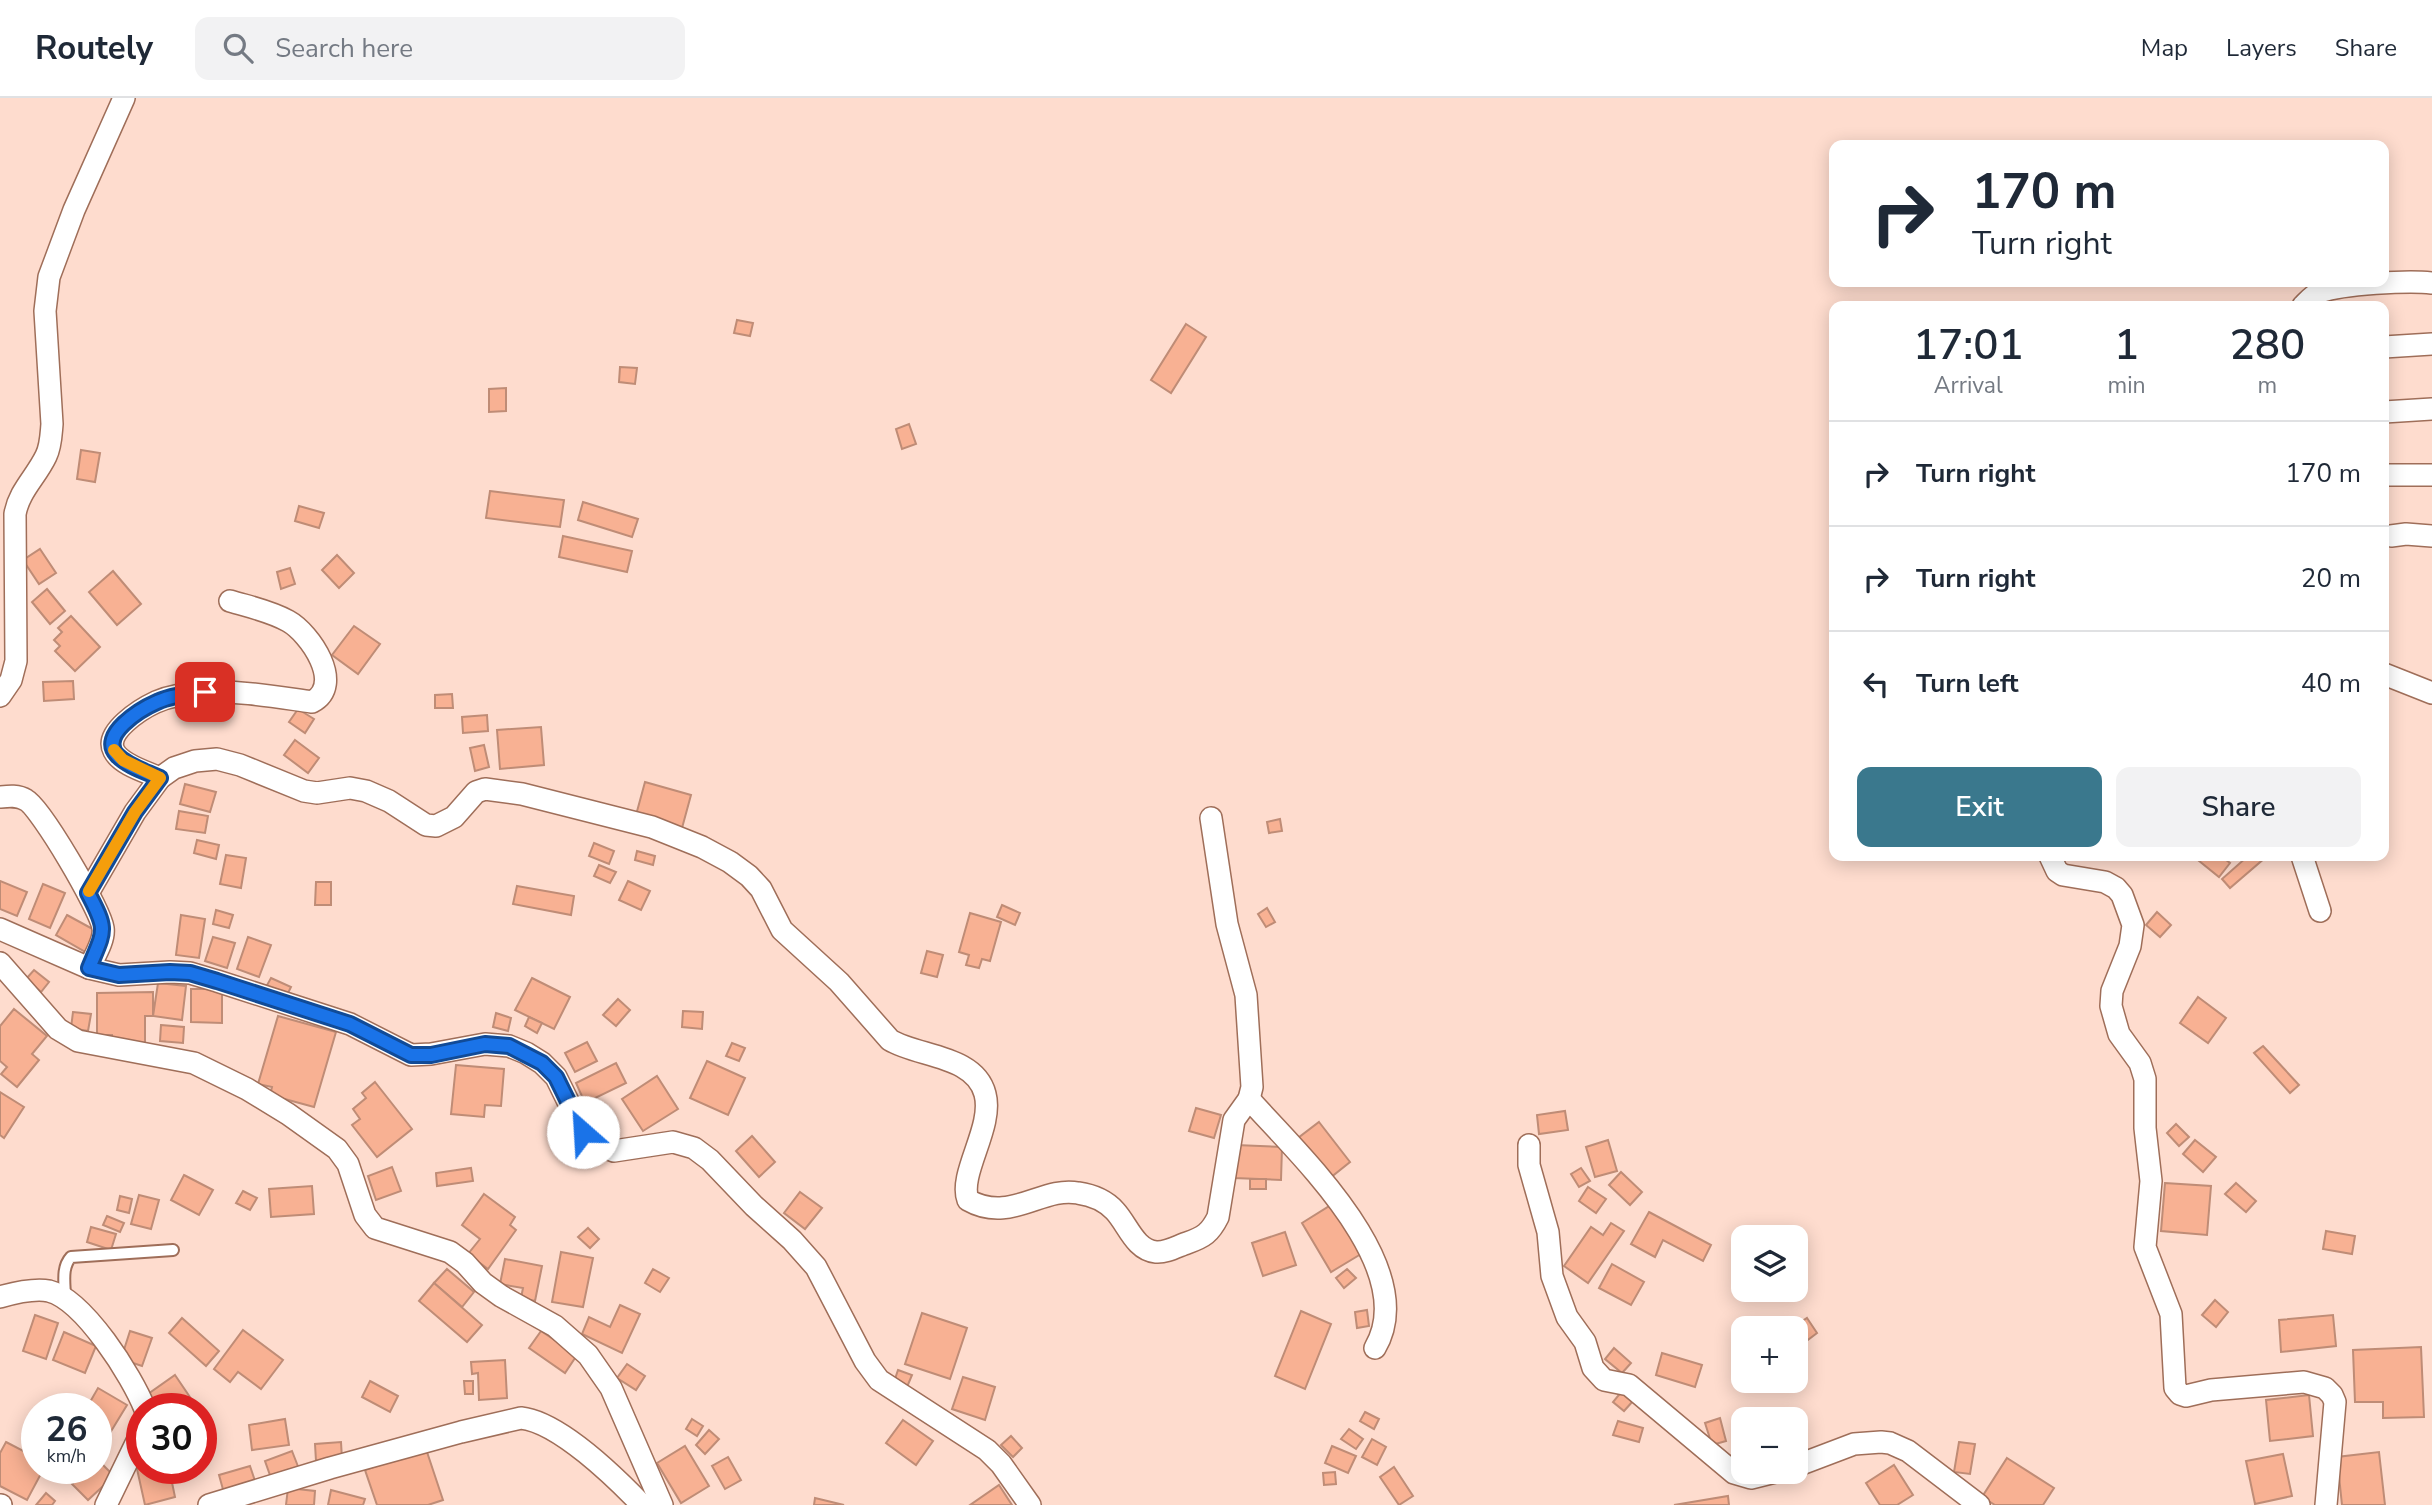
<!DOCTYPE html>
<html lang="en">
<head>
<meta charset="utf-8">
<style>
  body { margin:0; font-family:"Nunito Sans",sans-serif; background:#f2f2f3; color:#1f2937; height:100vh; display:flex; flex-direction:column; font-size:26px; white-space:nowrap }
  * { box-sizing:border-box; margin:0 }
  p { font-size:23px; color:#747a83 }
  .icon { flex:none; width:38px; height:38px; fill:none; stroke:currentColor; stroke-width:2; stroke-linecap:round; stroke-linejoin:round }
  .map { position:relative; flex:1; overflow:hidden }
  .side { position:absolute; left:1829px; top:203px; width:560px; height:560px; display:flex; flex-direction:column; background:#fff; border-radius:14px; box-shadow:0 4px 18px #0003 }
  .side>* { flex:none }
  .guide { position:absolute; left:1829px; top:42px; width:560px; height:147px; border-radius:14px; box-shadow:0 4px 18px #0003; background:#fff; color:#1f2937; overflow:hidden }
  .tools { position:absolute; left:1731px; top:1127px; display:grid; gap:14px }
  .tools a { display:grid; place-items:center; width:77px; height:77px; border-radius:14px; background:#fff; box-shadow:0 4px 18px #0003; font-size:35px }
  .speed { position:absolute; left:21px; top:1295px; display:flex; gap:14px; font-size:35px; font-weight:700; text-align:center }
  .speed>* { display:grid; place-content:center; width:91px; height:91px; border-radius:50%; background:#fff; box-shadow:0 4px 18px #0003; line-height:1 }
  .speed small { font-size:18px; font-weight:400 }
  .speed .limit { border:10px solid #d22; background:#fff; color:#111 }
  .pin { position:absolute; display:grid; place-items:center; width:60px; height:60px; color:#fff; margin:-30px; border-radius:14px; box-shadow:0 4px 10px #0006 }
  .me { position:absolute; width:77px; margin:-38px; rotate:334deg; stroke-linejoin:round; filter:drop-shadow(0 0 5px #0008) }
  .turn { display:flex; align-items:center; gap:24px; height:147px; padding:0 28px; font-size:32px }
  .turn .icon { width:91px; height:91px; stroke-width:2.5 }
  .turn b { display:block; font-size:49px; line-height:60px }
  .eta { display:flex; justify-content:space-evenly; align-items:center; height:119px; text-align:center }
  .eta b { font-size:42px; font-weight:600; line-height:49px }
  .cta { display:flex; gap:14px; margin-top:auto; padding:14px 28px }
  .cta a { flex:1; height:80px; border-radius:14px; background:#3a788d; color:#fff; font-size:28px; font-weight:600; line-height:80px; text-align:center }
  .cta a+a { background:#f2f2f3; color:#1f2937 }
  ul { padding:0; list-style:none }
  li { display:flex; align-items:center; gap:21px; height:105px; padding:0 28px; border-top:2px solid #e0e1e3 }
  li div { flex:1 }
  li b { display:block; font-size:26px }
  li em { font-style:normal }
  header { display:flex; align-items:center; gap:42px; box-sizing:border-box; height:98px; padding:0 35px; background:#fff; border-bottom:2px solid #e0e1e3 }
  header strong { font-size:33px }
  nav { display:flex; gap:38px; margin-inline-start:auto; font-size:24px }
  .search { width:490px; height:63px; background:#f2f2f3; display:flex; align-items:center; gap:18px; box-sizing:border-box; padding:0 24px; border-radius:14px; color:#747a83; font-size:26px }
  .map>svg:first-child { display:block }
  .building { fill:#f8b193; stroke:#bf8c76; stroke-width:2 }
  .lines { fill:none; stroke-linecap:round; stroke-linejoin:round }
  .lane-casing { stroke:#9f6e59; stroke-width:14 }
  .street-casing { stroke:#9f6e59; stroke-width:24 }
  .lane { stroke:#fff; stroke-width:10 }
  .street { stroke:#fff; stroke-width:21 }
  .route-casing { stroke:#114b97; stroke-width:18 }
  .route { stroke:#1a73e8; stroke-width:12 }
  .slow { stroke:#f59e0b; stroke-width:12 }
</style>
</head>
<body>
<header>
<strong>Routely</strong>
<div class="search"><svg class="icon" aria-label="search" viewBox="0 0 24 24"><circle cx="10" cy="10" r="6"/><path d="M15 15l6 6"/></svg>Search here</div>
<nav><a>Map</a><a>Layers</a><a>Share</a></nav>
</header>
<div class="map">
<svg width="2432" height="1407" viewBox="0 0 2432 1407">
  <rect width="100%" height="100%" fill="#fedcce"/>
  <!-- building -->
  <g class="building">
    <polygon points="737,222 753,225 750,238 734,235"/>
    <polygon points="1186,226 1206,239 1171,295 1151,282"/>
    <polygon points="620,269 637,270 635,286 619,284"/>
    <polygon points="506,290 506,313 489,314 489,291"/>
    <polygon points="909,326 916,346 902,351 896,331"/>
    <polygon points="81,352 100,355 95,384 77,381"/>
    <polygon points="490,393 564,402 560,429 486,420"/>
    <polygon points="583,404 638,421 632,439 578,422"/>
    <polygon points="299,408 324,415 319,430 295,423"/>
    <polygon points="563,438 632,453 627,474 559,459"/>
    <polygon points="40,451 56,475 39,486 23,462"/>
    <polygon points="337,457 354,475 339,490 322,472"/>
    <polygon points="290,470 295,486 281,491 277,474"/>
    <polygon points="113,473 141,506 117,527 89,494"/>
    <polygon points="47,491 65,513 50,526 32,504"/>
    <polygon points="71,518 100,549 75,573 55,553 60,548 54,542 62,534 58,530"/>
    <polygon points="354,528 380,546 358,576 332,557"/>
    <polygon points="73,583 74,601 44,603 43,584"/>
    <polygon points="452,596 453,610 435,610 435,597"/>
    <polygon points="298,611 314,621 305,635 289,624"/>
    <polygon points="487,617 488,633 463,635 462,619"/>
    <polygon points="541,629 544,667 500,671 497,632"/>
    <polygon points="295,642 319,660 308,675 284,657"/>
    <polygon points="484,647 489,669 475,673 470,650"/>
    <polygon points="645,684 691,697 682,730 636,717"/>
    <polygon points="185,686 216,694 210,714 180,706"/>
    <polygon points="179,713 208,718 205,735 176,731"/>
    <polygon points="1280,721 1282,733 1269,735 1267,724"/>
    <polygon points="197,742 219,747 216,761 194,755"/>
    <polygon points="594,745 614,753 609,766 589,758"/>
    <polygon points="637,753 655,758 653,767 635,762"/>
    <polygon points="226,757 246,760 241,790 220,786"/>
    <polygon points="2193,758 2221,758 2230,765 2219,779"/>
    <polygon points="2248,758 2266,759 2230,790 2222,781"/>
    <polygon points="599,767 616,774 610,785 594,778"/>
    <polygon points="0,783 27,794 17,818 0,811"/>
    <polygon points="628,783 650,793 641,812 619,802"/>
    <polygon points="316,784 331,784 331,807 315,807"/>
    <polygon points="43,786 65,795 50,830 29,821"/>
    <polygon points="517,788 574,798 571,817 513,806"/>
    <polygon points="1002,807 1020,815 1015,827 997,819"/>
    <polygon points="1267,810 1275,824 1266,829 1258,816"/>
    <polygon points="216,812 233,817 229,830 213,826"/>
    <polygon points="2157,814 2171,827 2160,839 2146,827"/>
    <polygon points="970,815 1001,824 990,863 982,861 979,870 966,867 969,857 959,854"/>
    <polygon points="67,817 100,835 89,856 56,837"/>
    <polygon points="181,817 205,821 199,860 176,857"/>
    <polygon points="213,839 235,845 227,870 205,863"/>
    <polygon points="248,839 271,847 259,879 237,871"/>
    <polygon points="927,853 943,857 937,879 921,875"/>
    <polygon points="34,872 49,884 41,894 26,881"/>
    <polygon points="271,880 291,889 286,899 266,889"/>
    <polygon points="532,880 570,899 554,931 515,912"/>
    <polygon points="158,885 186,888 182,922 153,918"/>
    <polygon points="191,891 222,891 222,925 191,924"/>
    <polygon points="153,894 153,918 145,918 145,946 112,946 112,937 97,937 97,895"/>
    <polygon points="2198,899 2226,920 2208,945 2180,925"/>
    <polygon points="618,901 630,912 616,928 603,917"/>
    <polygon points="14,911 47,938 32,956 39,962 17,989 1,976 7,969 0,963 0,928"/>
    <polygon points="683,913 703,914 702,931 682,929"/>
    <polygon points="73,914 91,916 88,933 71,930"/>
    <polygon points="496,915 511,920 508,933 493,929"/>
    <polygon points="278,918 336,934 314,1009 270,997 272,989 258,986"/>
    <polygon points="529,919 542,925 537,935 525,928"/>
    <polygon points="161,927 184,929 183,945 160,943"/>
    <polygon points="587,944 597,963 575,974 565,955"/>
    <polygon points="732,945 745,950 739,963 726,958"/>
    <polygon points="2263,948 2299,987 2290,995 2254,955"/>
    <polygon points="707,963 745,980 728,1017 690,1000"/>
    <polygon points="616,965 626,985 585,1005 576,985"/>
    <polygon points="456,967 504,971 501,1008 485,1007 484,1019 451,1016"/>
    <polygon points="657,978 678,1011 643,1033 622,1001"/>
    <polygon points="375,984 412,1031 377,1059 352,1027 360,1021 353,1011 366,1000 362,995"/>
    <polygon points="0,994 24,1009 4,1040 0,1037"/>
    <polygon points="1196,1010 1221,1017 1214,1040 1189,1033"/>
    <polygon points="1565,1013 1568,1032 1539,1036 1537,1017"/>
    <polygon points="1319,1024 1350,1064 1330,1080 1298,1040"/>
    <polygon points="2176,1026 2189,1039 2179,1048 2167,1035"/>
    <polygon points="752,1038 775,1064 759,1079 736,1053"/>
    <polygon points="1608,1042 1617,1073 1595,1079 1586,1049"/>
    <polygon points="2195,1042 2216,1059 2203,1074 2183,1056"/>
    <polygon points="1236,1047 1282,1049 1281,1082 1234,1080"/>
    <polygon points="392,1069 401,1093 376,1102 368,1078"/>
    <polygon points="471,1070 473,1083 437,1088 436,1075"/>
    <polygon points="1581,1070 1590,1083 1579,1089 1571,1076"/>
    <polygon points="1621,1074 1642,1094 1630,1107 1609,1087"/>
    <polygon points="184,1077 213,1092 199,1117 171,1102"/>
    <rect x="1250" y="1081" width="16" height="10"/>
    <polygon points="2165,1085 2211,1088 2207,1137 2161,1133"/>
    <polygon points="2236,1085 2256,1103 2246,1114 2225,1096"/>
    <polygon points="312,1088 314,1116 271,1119 269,1091"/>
    <polygon points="1588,1089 1606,1101 1596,1115 1579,1103"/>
    <polygon points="243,1093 257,1100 250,1112 236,1105"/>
    <polygon points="800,1094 822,1110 805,1131 784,1115"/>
    <polygon points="484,1096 515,1119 510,1127 516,1132 488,1171 468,1156 480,1141 462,1127"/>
    <polygon points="139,1097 159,1102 151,1131 131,1126"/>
    <polygon points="120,1098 132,1101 129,1115 117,1112"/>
    <polygon points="1331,1107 1361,1156 1331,1174 1302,1125"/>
    <polygon points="1649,1114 1711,1147 1703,1163 1663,1142 1655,1159 1631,1146"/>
    <polygon points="107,1118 124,1125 120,1134 103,1127"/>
    <polygon points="1611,1125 1624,1133 1588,1185 1564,1168 1591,1129 1603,1137"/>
    <polygon points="91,1129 116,1136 111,1152 87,1144"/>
    <polygon points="588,1130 599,1141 590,1150 578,1139"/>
    <polygon points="2326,1133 2355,1138 2352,1156 2323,1151"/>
    <polygon points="1285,1134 1296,1167 1263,1178 1252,1145"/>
    <polygon points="561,1154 593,1160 583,1209 552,1204"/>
    <polygon points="505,1161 542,1168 535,1203 521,1200 523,1190 500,1186"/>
    <polygon points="1612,1166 1644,1184 1631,1207 1599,1190"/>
    <polygon points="447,1171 474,1194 462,1209 434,1185"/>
    <polygon points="653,1171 669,1180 660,1194 645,1185"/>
    <polygon points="1347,1171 1356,1180 1344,1190 1336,1180"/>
    <polygon points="434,1185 482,1227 467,1244 419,1203"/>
    <polygon points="2215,1202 2228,1214 2216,1229 2202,1217"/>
    <polygon points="620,1207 640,1216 622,1255 582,1236 589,1219 610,1229"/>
    <polygon points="1367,1212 1369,1228 1357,1230 1355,1214"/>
    <polygon points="1301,1213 1331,1226 1305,1291 1275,1278"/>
    <polygon points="922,1215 967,1230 950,1281 905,1266"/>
    <polygon points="35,1217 58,1225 46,1261 23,1253"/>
    <polygon points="2333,1217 2336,1248 2281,1254 2279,1222"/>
    <polygon points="182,1220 219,1253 206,1268 169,1235"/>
    <polygon points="1807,1220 1817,1235 1796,1251 1796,1230 1792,1230"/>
    <polygon points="243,1232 283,1262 261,1291 238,1274 230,1284 214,1271"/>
    <polygon points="130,1233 152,1240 142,1268 121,1261"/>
    <polygon points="541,1233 577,1257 565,1275 529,1250"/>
    <polygon points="64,1234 96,1248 85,1275 53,1262"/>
    <polygon points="2421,1249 2424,1319 2383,1320 2383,1304 2355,1304 2353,1252"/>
    <polygon points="1614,1250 1631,1265 1622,1275 1605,1261"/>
    <polygon points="1662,1255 1702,1267 1695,1289 1656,1277"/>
    <polygon points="505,1262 507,1300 479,1302 478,1275 472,1276 471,1264"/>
    <polygon points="627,1266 645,1278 636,1292 617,1280"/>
    <polygon points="898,1272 912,1277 907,1289 894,1284"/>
    <polygon points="175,1277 196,1308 192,1311 158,1311 148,1296"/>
    <polygon points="963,1279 995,1289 985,1322 952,1311"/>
    <polygon points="370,1283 398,1298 390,1314 362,1299"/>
    <polygon points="464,1283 473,1283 473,1296 465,1296"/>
    <polygon points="98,1290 127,1307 110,1335 96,1327 98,1318 96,1311 86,1311"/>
    <polygon points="1622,1293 1633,1303 1624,1313 1613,1304"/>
    <polygon points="2309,1297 2313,1338 2270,1343 2266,1302"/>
    <polygon points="1365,1314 1379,1321 1374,1331 1360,1323"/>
    <polygon points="1720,1320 1726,1343 1712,1347 1705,1325"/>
    <polygon points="285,1321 289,1347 252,1352 249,1327"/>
    <polygon points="692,1321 703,1328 697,1338 686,1331"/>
    <polygon points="903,1322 933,1343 916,1367 886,1345"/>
    <polygon points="1618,1323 1643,1330 1639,1344 1613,1337"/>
    <polygon points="1349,1331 1363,1341 1356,1351 1341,1341"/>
    <polygon points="709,1332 719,1341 705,1356 696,1347"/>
    <polygon points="1011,1338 1022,1350 1013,1359 1001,1347"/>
    <polygon points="201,1340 209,1359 201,1362"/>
    <polygon points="1372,1341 1386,1349 1377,1367 1362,1359"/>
    <polygon points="6,1344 37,1360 37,1370 44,1370 27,1402 0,1388 0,1355"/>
    <polygon points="341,1344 342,1361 316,1363 315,1346"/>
    <polygon points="1959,1344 1975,1346 1970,1376 1954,1374"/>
    <polygon points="685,1348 709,1388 681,1405 657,1365"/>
    <polygon points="1332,1348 1356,1358 1348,1375 1325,1365"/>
    <polygon points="426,1351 443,1402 428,1407 377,1407 365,1372"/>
    <polygon points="292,1353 299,1371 271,1380 265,1363"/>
    <polygon points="2379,1354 2385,1407 2342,1407 2337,1359"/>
    <polygon points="2283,1356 2292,1398 2255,1406 2246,1363"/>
    <polygon points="728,1359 741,1382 725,1391 712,1368"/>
    <polygon points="142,1360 142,1370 169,1370 175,1399 145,1407 135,1362"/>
    <polygon points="2007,1360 2054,1390 2043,1407 1995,1407 1982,1399"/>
    <polygon points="98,1362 114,1378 88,1402 72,1386 89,1370 96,1370"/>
    <polygon points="1894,1367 1913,1397 1897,1407 1880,1407 1866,1385"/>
    <polygon points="250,1368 256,1386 224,1395 219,1377"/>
    <polygon points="1394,1369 1413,1398 1399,1407 1380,1379"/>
    <polygon points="1335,1374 1336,1386 1324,1387 1323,1375"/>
    <polygon points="999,1387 1012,1407 970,1407"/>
    <polygon points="288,1390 315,1393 314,1407 286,1407"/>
    <polygon points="331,1392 365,1401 363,1407 328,1407"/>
    <polygon points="46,1395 55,1403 52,1407 36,1407"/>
    <polygon points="1728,1398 1729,1407 1674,1407"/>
    <polygon points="815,1400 844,1407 814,1407"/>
  </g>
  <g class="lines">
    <defs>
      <path id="lane" d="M65 1200C65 1186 61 1170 71 1159L173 1152"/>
      <g id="street">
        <path d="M2303 208C2308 203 2313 197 2320 194 2342 186 2409 182 2432 185"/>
        <polyline points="2384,249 2432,246"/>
        <polyline points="2384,314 2432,311"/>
        <polyline points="2384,377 2432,377"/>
        <polyline points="2391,438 2406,436 2432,438"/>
        <polyline points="2384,576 2432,595"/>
        <path d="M0 598 11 582 16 563 15 416C19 393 36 379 46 358 51 348 51 337 52 326L45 213 49 179 74 112 124 0"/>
        <path d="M160 680C147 674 121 667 114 653 104 634 141 611 156 604 170 598 188 595 204 595 239 592 276 599 312 604 345 587 310 535 288 523 270 513 250 509 230 503"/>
        <path d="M0 699C9 698 18 697 26 702 41 710 100 811 103 830 105 842 94 859 89 870"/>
        <polyline points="2050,758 2057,773 2063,777 2105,784 2116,790 2122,797 2133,827 2130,848 2112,893 2111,908 2119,936 2140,965 2145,981 2145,1030 2151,1083 2145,1149 2171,1216 2175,1290 2180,1296 2186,1298 2211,1292 2304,1284 2325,1290 2332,1297 2335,1304 2326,1407"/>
        <polyline points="2302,758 2320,813"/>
        <path d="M88 795 135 714 160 680 174 670 195 663 217 661 240 667 304 693 317 695 350 690 366 693 389 703 426 727 436 728 454 719 476 694 485 691 522 696 652 729 702 749 730 764 749 778 761 791 782 832 839 884 890 942C918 959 975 957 985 996 994 1029 958 1076 968 1102 1010 1126 1042 1088 1078 1095 1092 1097 1106 1103 1115 1113 1128 1127 1135 1152 1156 1154 1166 1155 1178 1148 1187 1145 1204 1139 1210 1135 1218 1119L1234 1022 1249 1001 1252 989 1246 897 1227 826 1211 720"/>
        <polyline points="0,831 89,870 119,877 170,874 190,875 217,883 350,926 411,957 431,956 485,946 509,948 526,955 542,965 556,979 583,1034 594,1045 614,1053 673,1044 694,1050 710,1062 754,1108 792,1142 816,1169 865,1263 879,1282 987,1352 1001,1366 1030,1407"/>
        <polyline points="0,865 58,931 78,943 194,965 247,991 288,1016 337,1051 348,1066 365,1117 375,1130 450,1154 465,1165 483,1185 501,1198 555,1228 588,1257 611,1290 662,1407"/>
        <path d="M1249 1001C1298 1056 1422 1170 1375 1250"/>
        <polyline points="1529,1047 1529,1067 1548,1134 1552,1178 1567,1219 1585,1244 1593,1270 1604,1282 1629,1287 1734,1375 1751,1380 1775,1374"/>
        <path d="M0 1199C14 1195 34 1190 49 1193 84 1202 132 1278 145 1311"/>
        <polyline points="1796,1368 1854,1346 1881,1344 1890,1345 1908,1353 1979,1407"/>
        <polyline points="0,1407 1,1407"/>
        <polyline points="106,1407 142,1333"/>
        <path d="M209 1407 330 1370 461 1334 521 1320C559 1324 616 1380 642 1407"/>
      </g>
    </defs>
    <!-- lane casing -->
    <use href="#lane" class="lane-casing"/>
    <!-- street casing -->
    <use href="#street" class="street-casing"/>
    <!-- lane -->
    <use href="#lane" class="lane"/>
    <!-- street -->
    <use href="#street" class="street"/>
  </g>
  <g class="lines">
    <defs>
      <path id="route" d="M205 594C189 596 172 597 157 604 141 611 98 637 117 657 127 668 147 674 160 680L135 714 88 795C108 833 105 831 89 870L119 877 170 874 190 875 217 883 350 926 411 957H431L485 946 509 948 542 965 556 979 583 1034"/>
    </defs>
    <!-- route casing -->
    <use href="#route" class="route-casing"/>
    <!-- route -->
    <use href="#route" class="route"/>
    <!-- slow -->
    <polyline class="slow" points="89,793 135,714 160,680 123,662 114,652"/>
  </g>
</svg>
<div class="tools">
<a><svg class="icon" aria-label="layers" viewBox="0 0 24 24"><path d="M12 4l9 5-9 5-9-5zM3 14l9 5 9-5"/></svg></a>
<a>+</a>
<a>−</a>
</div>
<div class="speed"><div>26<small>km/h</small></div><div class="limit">30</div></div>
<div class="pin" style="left:205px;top:594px;background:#d93025"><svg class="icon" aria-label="arrive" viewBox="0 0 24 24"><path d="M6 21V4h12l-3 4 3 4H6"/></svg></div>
<svg class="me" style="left:583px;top:1034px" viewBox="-20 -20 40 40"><circle r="19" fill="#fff"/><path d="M0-13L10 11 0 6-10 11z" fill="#1a73e8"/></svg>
<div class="guide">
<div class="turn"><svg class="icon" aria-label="right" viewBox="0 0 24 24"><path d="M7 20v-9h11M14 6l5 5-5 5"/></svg><div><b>170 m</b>Turn right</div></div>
</div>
<section class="side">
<div class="eta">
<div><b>17:01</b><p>Arrival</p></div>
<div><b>1</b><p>min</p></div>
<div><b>280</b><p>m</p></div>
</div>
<ul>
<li><svg class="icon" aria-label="right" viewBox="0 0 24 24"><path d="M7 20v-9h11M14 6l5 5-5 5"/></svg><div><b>Turn right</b></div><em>170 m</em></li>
<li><svg class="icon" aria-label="right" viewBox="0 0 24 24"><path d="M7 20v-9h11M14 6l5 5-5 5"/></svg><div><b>Turn right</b></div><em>20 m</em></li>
<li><svg class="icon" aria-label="left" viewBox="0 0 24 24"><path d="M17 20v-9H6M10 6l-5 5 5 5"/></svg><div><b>Turn left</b></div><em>40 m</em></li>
</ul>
<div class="cta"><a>Exit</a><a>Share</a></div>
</section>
</div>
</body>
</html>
